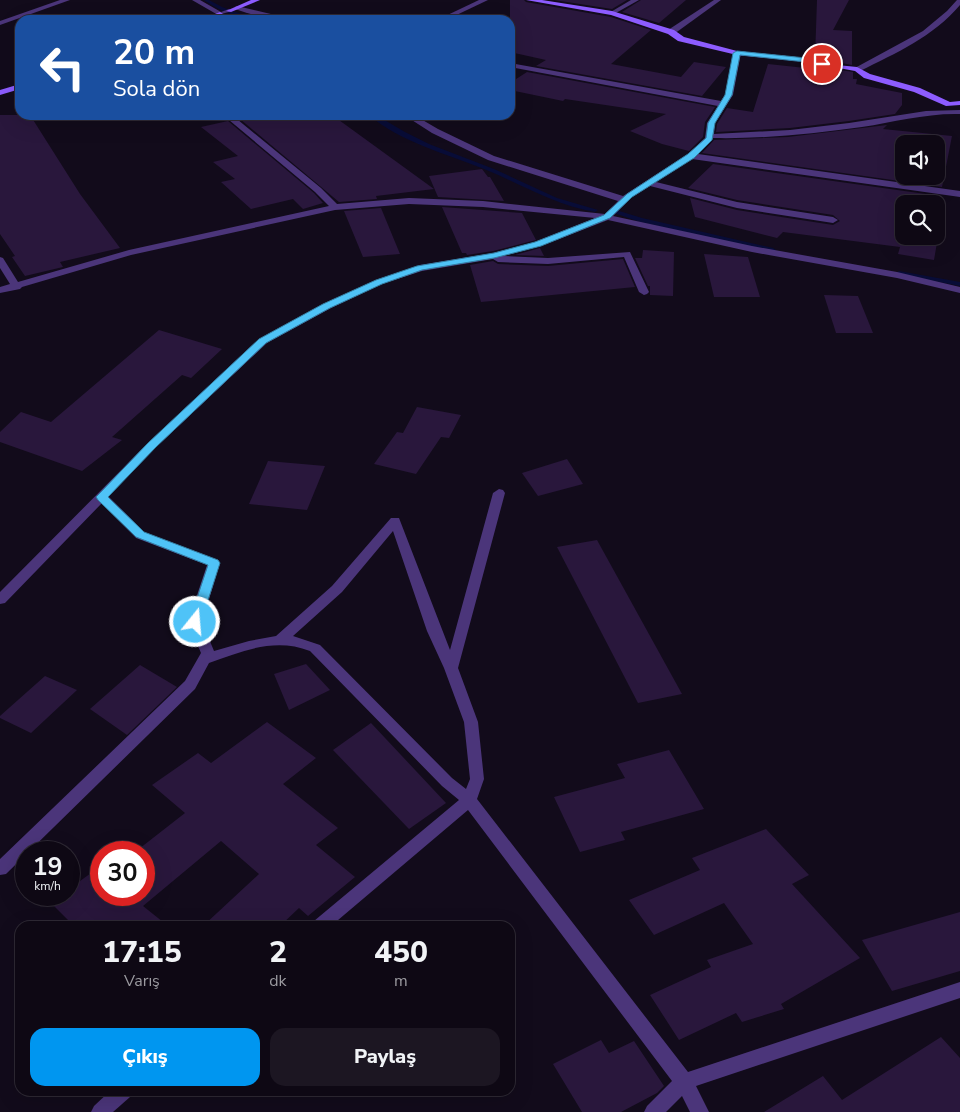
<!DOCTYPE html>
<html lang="tr">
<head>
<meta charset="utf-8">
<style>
  body { margin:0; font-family:"Nunito Sans",sans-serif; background:#1c1622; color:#f1f3f6; height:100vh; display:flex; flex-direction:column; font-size:19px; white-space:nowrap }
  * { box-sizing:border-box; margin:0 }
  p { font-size:16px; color:#9b9aa0 }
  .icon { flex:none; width:28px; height:28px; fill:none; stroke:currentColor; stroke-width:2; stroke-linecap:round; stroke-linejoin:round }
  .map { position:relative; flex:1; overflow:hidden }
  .sheet { position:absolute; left:15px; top:921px; width:500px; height:175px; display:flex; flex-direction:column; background:#0e0814; border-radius:15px; box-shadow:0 5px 20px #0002,0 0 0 1px #2e2934 }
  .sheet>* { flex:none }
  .hud { position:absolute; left:15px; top:15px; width:500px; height:105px; border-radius:15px; box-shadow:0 5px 20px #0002,0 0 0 1px #2e2934; background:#1a4fa0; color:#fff; overflow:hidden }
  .tools { position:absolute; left:895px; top:135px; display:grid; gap:10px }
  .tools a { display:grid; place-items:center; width:50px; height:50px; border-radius:10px; background:#0e0814; box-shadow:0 5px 20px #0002,0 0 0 1px #2e2934; font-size:25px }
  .speed { position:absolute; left:15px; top:841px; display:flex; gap:10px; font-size:25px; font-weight:700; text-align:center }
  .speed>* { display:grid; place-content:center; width:65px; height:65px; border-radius:50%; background:#0e0814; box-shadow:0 5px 20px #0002,0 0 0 1px #2e2934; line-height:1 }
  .speed small { font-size:12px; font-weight:400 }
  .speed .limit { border:8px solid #d22; background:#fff; color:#111 }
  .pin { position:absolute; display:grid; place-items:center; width:42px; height:42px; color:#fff; margin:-21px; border:2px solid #fff; border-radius:50%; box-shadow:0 1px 5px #0007 }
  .me { position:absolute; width:55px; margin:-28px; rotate:17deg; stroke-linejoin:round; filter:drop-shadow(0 0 4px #0008) }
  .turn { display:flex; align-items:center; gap:18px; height:105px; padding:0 15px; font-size:22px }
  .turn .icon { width:65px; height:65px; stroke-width:2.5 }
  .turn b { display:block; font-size:35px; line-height:42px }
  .eta { display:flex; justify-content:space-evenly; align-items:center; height:85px; text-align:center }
  .eta b { font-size:30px; font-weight:800; line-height:35px }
  .primary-button { display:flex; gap:10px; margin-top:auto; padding:10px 15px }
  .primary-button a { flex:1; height:58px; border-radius:15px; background:#0096f0; color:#fff; font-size:20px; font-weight:800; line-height:58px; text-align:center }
  .primary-button a+a { background:#1c1622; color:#f1f3f6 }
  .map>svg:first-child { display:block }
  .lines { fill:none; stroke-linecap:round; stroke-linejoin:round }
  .stream { fill:#080c37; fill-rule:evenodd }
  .building { fill:#29173c; fill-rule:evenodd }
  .street { fill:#4b357a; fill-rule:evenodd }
  .secondary { fill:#8d5cff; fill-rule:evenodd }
  .route { fill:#4fc3f7; stroke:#337fa1 }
</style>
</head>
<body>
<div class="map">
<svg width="960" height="1112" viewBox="0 0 960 1112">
  <rect width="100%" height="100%" fill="#120b1b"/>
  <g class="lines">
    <!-- stream -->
    <g class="stream">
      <path d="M204 0H209L222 7 258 20C242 20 217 10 204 0Z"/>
      <path d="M369 115H376L405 132 429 144 494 169 557 198 598 210 595 212C554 205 521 184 484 169 447 154 400 142 369 115Z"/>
      <polygon points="616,210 642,218 773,248 776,250 773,252 640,222 614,213 614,211"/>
      <polygon points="899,271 960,282 960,286 897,274 896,273"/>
    </g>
  </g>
  <!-- building -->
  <g class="building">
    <polygon points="510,0 524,0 526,2 611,17 651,30 611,64 681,77 694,62 726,67 702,96 536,66 546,60 510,52"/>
    <polygon points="554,0 627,0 612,9"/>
    <polygon points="641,0 686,0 659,23 622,12"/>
    <polygon points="817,0 849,0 833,30 852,31 852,65 815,58"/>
    <polygon points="768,64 815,69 815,66 853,72 853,79 857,79 856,84 902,93 902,105 895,114 849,121 790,128 716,132 717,124 727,108 753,112"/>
    <polygon points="527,72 715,107 705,122 703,137 689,151 662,144 630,131 666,114 565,99 563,101 510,90 510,83"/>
    <polygon points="0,115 30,115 80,194 120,248 60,262 63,267 25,276 12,257 15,256 0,234"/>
    <polygon points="257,115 332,115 434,189 376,196 377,199 339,202 240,119"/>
    <polygon points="228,121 314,193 323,203 303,209 293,199 251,209 221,182 235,179 213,162 238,156 201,127"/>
    <path d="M887 125 883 129 952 136 942 187 702 153 714 140 788 137ZM904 144H936V176H904Z"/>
    <path d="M713 164 940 196 938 207 943 208 934 260 898 254 900 247 783 232 777 238 695 217 690 198 737 210 833 225 840 221 833 215 737 200 688 188ZM904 204H936V236H904Z"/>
    <polygon points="482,169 488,177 490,177 504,201 438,197 429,176"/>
    <polygon points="442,207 522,213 536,240 493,251 467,255 466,253 462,253"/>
    <polygon points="381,208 400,254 363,257 344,211"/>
    <polygon points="540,248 544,256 515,255"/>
    <polygon points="643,250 674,252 673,296 650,295 650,286 648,286 635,258 642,258"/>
    <polygon points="704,254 748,257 760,297 714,297"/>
    <polygon points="623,259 635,287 481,302 470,265 493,261 498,264 548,266"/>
    <polygon points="824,295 858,296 873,333 836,333"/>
    <polygon points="159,330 222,349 191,378 182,375 112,437 122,440 82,471 0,442 0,432 21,412 51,422"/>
    <polygon points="417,407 461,415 449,438 441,437 416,474 374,464 397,432 403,433"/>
    <polygon points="567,459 583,484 538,496 522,473"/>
    <polygon points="268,461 325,466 307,510 249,504"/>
    <polygon points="597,540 682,694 638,703 557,547"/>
    <polygon points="306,664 330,690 289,710 274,674"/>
    <polygon points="140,665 177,687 127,735 90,709"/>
    <polygon points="45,676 77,690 31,733 0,718 0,716"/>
    <polygon points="267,722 316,758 283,784 338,828 316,845 355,877 308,916 299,908 280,926 203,926 259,874 221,841 143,906 168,926 74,926 50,902 60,895 69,895 69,889 98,868 101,871 101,895 144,895 144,852 135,852 185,813 152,785 198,753 211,763"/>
    <polygon points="371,723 446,803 409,829 333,750"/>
    <polygon points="669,750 704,809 621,832 625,840 580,852 554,797 625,778 617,764"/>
    <polygon points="766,829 809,875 792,884 860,958 781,1004 784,1009 742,1022 736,1013 679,1040 650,995 711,967 707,960 753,944 724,903 654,935 629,900 700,870 692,858"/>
    <polygon points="960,912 960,971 892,991 862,940"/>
    <polygon points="941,1037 960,1058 960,1112 764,1112 823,1076 842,1100"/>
    <polygon points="601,1040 609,1053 634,1041 664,1086 657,1093 621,1112 582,1112 553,1064"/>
  </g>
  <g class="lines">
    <!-- street -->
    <g class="street">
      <polygon points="60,0 70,0 0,25 0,21"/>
      <polygon points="192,0 200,0 221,12 229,9 232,11 218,15"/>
      <polygon points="479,0 488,0 446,20 437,20"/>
      <polygon points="631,0 639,0 614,14 609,13"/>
      <polygon points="714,0 721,0 674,34 668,34 668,30"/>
      <path d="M957 0H960V5C933 37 896 53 860 71L853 69 923 31 947 11Z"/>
      <path d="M237 6 292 19 293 20C273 20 254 16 235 9V7Z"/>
      <path d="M734 51 741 53 733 95 715 123 714 134 790 130 849 123 926 111 960 110V114C927 113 894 122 862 127 812 134 763 139 713 138L698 154 960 191V197L692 159 656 182 737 202 833 217 838 220 833 223 737 208 650 186 632 197 613 216 752 246 897 272 960 287V293L897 278 752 252 608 220 541 246 503 256 548 258 630 252 649 292 647 294 644 295 639 292 624 257 548 264 498 262 493 259 422 271 382 284 331 308 267 343 156 447 108 496 144 532 218 560 220 563 202 622 214 651 249 641 276 636 332 586 391 518H399L450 650 493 493 499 489 503 490 505 493 458 668 478 722 484 779 477 799 688 1072 960 982V998L696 1086 709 1112H690L682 1096 666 1112H644L647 1106 672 1081 468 810 331 926H312L314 921 459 800 442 786 310 651C275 637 243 651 209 663L195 689 6 874 0 875V859L185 681 201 653 188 622 207 565 136 538 102 503 5 603 0 604V592L148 443 259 339 323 304 376 280 420 265 493 253 535 242 595 218 483 207 409 204 335 210 131 255 22 287 20 289 0 293V287L10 284 0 268V257L3 258 18 282 129 250 329 206 315 192 223 115H232L321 188 337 204 409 198 483 201 605 214 618 201 488 160 432 133 404 115H414L438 129 494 156 623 196 688 154 705 138 707 123 718 106 510 67V63L721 101 725 95ZM393 531 427 631 444 668 464 722 470 779 466 789 452 778 320 645 293 636 342 592Z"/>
      <polygon points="110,1091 133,1091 130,1097 113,1112 91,1112 94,1106"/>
    </g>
    <!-- secondary -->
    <g class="secondary">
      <polygon points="251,0 260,0 231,12 226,11"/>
      <polygon points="526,0 542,0 612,11 674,30 684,37 737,51 806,58 837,65 857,67 870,74 920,88 950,102 960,101 960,105 946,106 914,92 864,78 855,71 806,62 737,55 678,41 668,34 611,15"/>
      <polygon points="220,12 223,14 222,15 210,20 201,20"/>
      <polygon points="20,84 20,89 0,95 0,90"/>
    </g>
  </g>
  <!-- route -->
  <polygon class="route" points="737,51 806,58 825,64 822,66 806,62 740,55 732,95 715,123 712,140 694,158 632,197 610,218 541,246 494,258 422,270 382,284 330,308 266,343 156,447 108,497 144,532 218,560 220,563 201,622 199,625 191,625 189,622 208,565 136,537 98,500 96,497 98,495 148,443 259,339 323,304 376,280 417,266 494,253 535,242 604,215 627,194 688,154 706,138 708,123 725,95 733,53"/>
</svg>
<div class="tools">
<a><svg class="icon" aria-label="sound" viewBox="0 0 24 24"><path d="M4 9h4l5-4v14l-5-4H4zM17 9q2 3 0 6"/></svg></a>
<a><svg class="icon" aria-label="search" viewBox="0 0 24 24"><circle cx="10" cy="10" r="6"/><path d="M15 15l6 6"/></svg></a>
</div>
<div class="speed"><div>19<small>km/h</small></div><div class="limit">30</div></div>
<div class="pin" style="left:822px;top:64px;background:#d93025"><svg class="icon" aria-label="arrive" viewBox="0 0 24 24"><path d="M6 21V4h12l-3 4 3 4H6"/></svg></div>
<svg class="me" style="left:195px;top:622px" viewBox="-20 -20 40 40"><circle r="17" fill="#4fc3f7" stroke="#fff" stroke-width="3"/><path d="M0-11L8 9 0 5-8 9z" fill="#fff"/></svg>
<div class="hud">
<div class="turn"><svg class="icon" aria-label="left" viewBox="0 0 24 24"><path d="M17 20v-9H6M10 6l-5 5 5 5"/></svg><div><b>20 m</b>Sola dön</div></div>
</div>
<section class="sheet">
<div class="eta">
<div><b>17:15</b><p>Varış</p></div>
<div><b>2</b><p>dk</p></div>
<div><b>450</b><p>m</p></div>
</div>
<div class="primary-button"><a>Çıkış</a><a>Paylaş</a></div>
</section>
</div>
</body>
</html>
